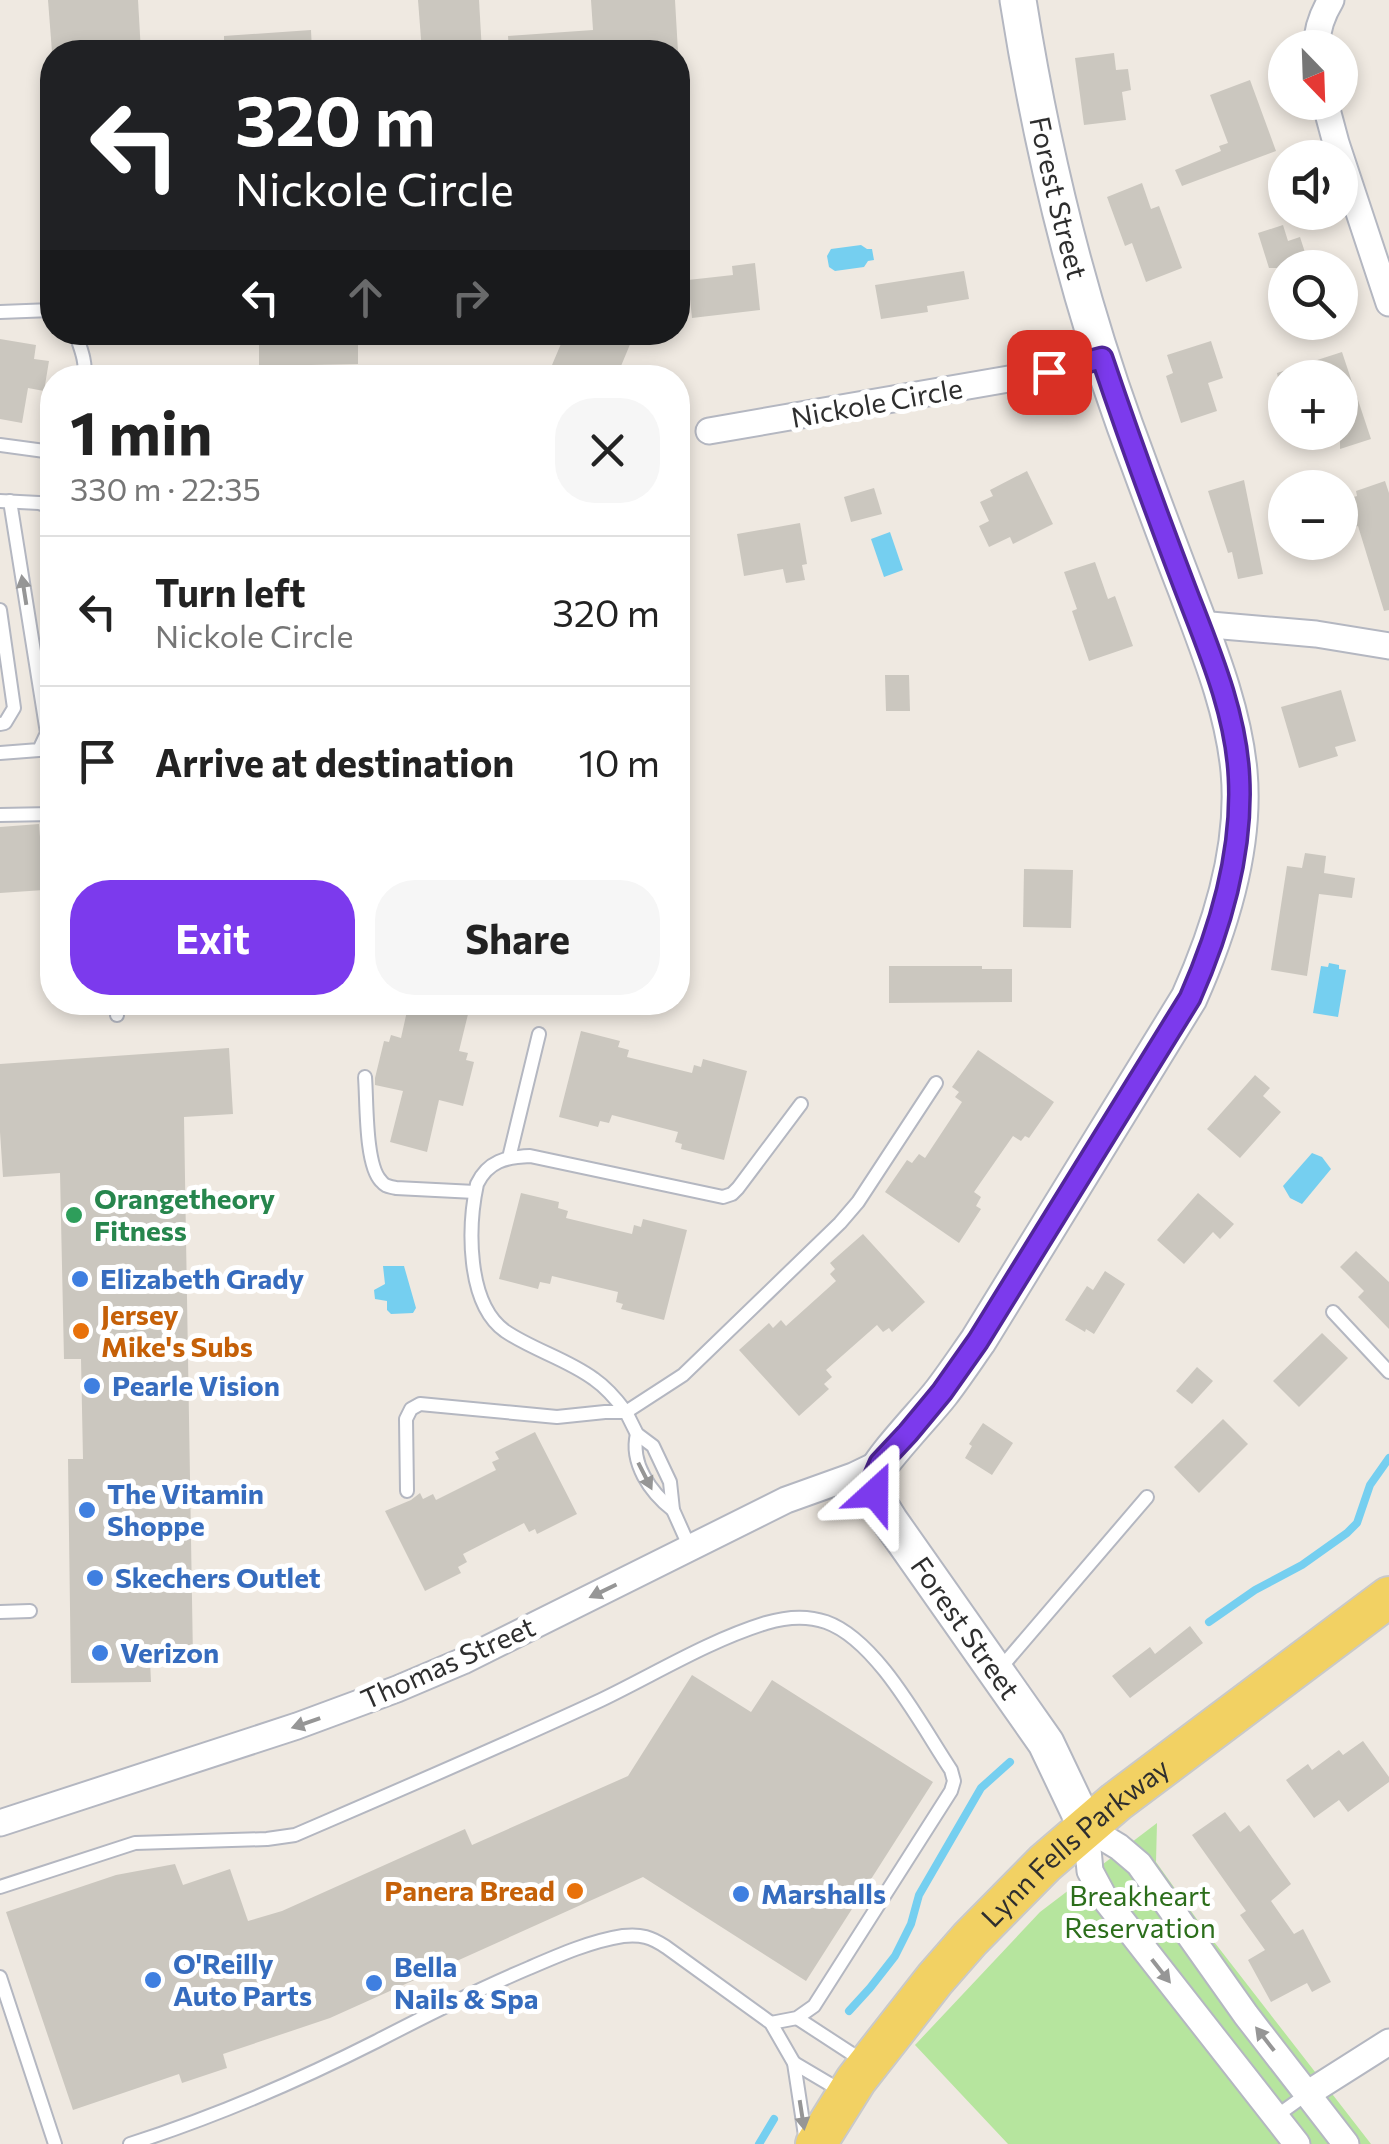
<!DOCTYPE html>
<html lang="en">
<head>
<meta charset="utf-8">
<style>
  body { margin:0; font-family:Commissioner,sans-serif; background:#f6f6f6; color:#222; height:100vh; display:flex; flex-direction:column; font-size:38px; white-space:nowrap }
  * { box-sizing:border-box; margin:0 }
  p { font-size:32px; color:#767676 }
  .icon { flex:none; width:55px; height:55px; fill:none; stroke:currentColor; stroke-width:2; stroke-linecap:round; stroke-linejoin:round }
  .map { position:relative; flex:1; overflow:hidden }
  .details { position:absolute; left:40px; top:365px; width:650px; height:650px; display:flex; flex-direction:column; background:#fff; border-radius:40px; box-shadow:0 5px 15px #0003 }
  .details>* { flex:none }
  .banner { position:absolute; left:40px; top:40px; width:650px; height:305px; border-radius:40px; box-shadow:0 5px 15px #0003; background:#202124; color:#fff; overflow:hidden }
  .needle { width:65px; rotate:157deg }
  .tools { position:absolute; left:1268px; top:30px; display:grid; gap:20px }
  .tools a { display:grid; place-items:center; width:90px; height:90px; border-radius:50%; background:#fff; box-shadow:0 5px 15px #0003; font-size:50px }
  .pin { position:absolute; display:grid; place-items:center; width:85px; height:85px; color:#fff; margin:-42px; border-radius:20px; box-shadow:0 5px 15px #0006 }
  .me { position:absolute; width:110px; margin:-55px; rotate:24deg; stroke-linejoin:round; filter:drop-shadow(0 0 8px #0008) }
  .turn { display:flex; align-items:center; gap:35px; height:210px; padding:0 30px; font-size:45px }
  .turn .icon { width:130px; height:130px; stroke-width:2.5 }
  .turn b { display:block; font-size:70px; line-height:85px }
  .lanes { display:flex; align-items:center; height:95px; padding:0 30px; background:#0003; justify-content:center; gap:50px; direction:ltr }
  .lanes .off { opacity:.35 }
  .round { display:grid; place-items:center; flex:none; width:105px; height:105px; border-radius:40px; background:#f6f6f6 }
  .summary { display:flex; align-items:center; justify-content:space-between; height:170px; padding:0 30px }
  h1 { font-size:60px; font-weight:700; line-height:75px }
  .cta { display:flex; gap:20px; margin-top:auto; padding:20px 30px }
  .cta a { flex:1; height:115px; border-radius:40px; background:#7c3aed; color:#fff; font-size:40px; font-weight:700; line-height:115px; text-align:center }
  .cta a+a { background:#f6f6f6; color:#222 }
  ul { padding:0; list-style:none }
  li { display:flex; align-items:center; gap:30px; height:150px; padding:0 30px; border-top:2px solid #e0e0e0 }
  li div { flex:1 }
  li b { display:block; font-size:38px }
  li em { font-style:normal }
  .map>svg:first-child { display:block }
  .green { fill:#b6e59e }
  .water { fill:#75cff0 }
  .lines { fill:none; stroke-linecap:round; stroke-linejoin:round }
  .stream { stroke:#75cff0; stroke-width:8 }
  .building { fill:#cbc7bf }
  .lane-casing { stroke:#b4b7c1; stroke-width:16 }
  .street-casing { stroke:#b4b7c1; stroke-width:29 }
  .secondary-casing { stroke:#b4b7c1; stroke-width:39 }
  .primary-casing { stroke:#c9c9c9; stroke-width:44 }
  .lane { stroke:#fff; stroke-width:12 }
  .street { stroke:#fff; stroke-width:25 }
  .secondary { stroke:#fff; stroke-width:35 }
  .primary { stroke:#f2d163; stroke-width:40 }
  .oneway { fill:#969696 }
  .route-casing { stroke:#51269a; stroke-width:25 }
  .route { stroke:#7c3aed; stroke-width:18 }
  .leisure-dot { fill:#2e9e5b; stroke:#fff; stroke-width:4 }
  .shop-dot { fill:#3f7fe0; stroke:#fff; stroke-width:4 }
  .food-dot { fill:#e8710a; stroke:#fff; stroke-width:4 }
  .labels { text-anchor:middle; stroke-width:10; stroke-linejoin:round; paint-order:stroke }
  .street-label { font-size:28px; fill:#2e2e2e; stroke:#fff }
  .leisure-label { font-size:28px; font-weight:bold; fill:#27864d; stroke:#fff; text-anchor:start }
  .shop-label { font-size:28px; font-weight:bold; fill:#366cbe; stroke:#fff; text-anchor:start }
  .food-label { font-size:28px; font-weight:bold; fill:#c56008; stroke:#fff; text-anchor:start }
  .park-label { font-size:28px; fill:#2c6e1b; stroke:#fff }
</style>
</head>
<body>
<div class="map">
<svg width="1389" height="2144" viewBox="0 0 1389 2144">
  <rect width="100%" height="100%" fill="#efe9e1"/>
  <!-- green -->
  <polygon class="green" points="1157,1823 1156,1862 1201,1925 1371,2144 1008,2144 915,2045 1040,1912"/>
  <!-- water -->
  <g class="water">
    <polygon points="861,245 867,249 872,249 874,260 868,261 864,267 835,271 829,267 827,256 831,249"/>
    <polygon points="890,532 903,570 884,577 871,539"/>
    <polygon points="1329,963 1339,965 1339,969 1346,970 1338,1017 1313,1013 1321,966 1328,967"/>
    <polygon points="1312,1153 1322,1157 1331,1169 1302,1204 1290,1198 1283,1186"/>
    <polygon points="383,1266 404,1266 416,1308 413,1313 391,1314 387,1310 387,1301 375,1299 374,1290 385,1284"/>
  </g>
  <g class="lines">
    <!-- stream -->
    <g class="stream">
      <polyline points="1209,1622 1255,1590 1302,1565 1347,1533 1357,1523 1370,1485 1389,1458"/>
      <polyline points="849,2011 870,1988 895,1956 911,1924 919,1895 981,1788 1010,1762"/>
      <polyline points="759,2144 774,2119"/>
    </g>
  </g>
  <!-- building -->
  <g class="building">
    <polygon points="48,0 138,0 141,52 52,52"/>
    <polygon points="418,0 479,0 482,52 422,52"/>
    <polygon points="591,0 675,0 678,52 509,52 508,36 593,30"/>
    <polygon points="311,30 312,52 224,52 224,36"/>
    <polygon points="1114,53 1116,70 1128,69 1131,90 1122,92 1126,120 1084,125 1075,58"/>
    <polygon points="1250,80 1276,151 1182,186 1175,170 1221,151 1219,146 1228,143 1210,95"/>
    <polygon points="1142,183 1151,209 1159,206 1182,268 1146,282 1132,243 1125,246 1107,197"/>
    <polygon points="1283,225 1288,241 1300,237 1310,268 1269,268 1258,233"/>
    <polygon points="755,263 760,310 692,318 688,280 733,275 732,266"/>
    <polygon points="964,271 969,299 927,306 928,312 881,319 875,285"/>
    <polygon points="259,332 358,332 358,364 311,365 311,378 259,378"/>
    <polygon points="566,332 610,332 631,342 616,378 564,378 566,371 552,365"/>
    <polygon points="0,339 36,345 34,359 49,361 44,391 28,388 22,423 0,419"/>
    <polygon points="1211,341 1223,378 1208,383 1217,411 1181,423 1166,376 1173,373 1167,355"/>
    <polygon points="1342,352 1371,439 1340,449 1340,378 1278,378 1277,373"/>
    <polygon points="1027,471 1053,524 1013,544 1010,537 989,547 979,526 989,521 980,502 993,496 990,490"/>
    <polygon points="1244,480 1263,574 1238,579 1232,552 1228,553 1208,491"/>
    <polygon points="1385,481 1389,493 1389,610 1384,611 1358,526 1349,529 1341,501 1357,496 1356,491"/>
    <polygon points="874,488 882,514 851,522 844,497"/>
    <polygon points="800,523 807,564 802,565 805,580 786,583 783,569 744,576 737,534"/>
    <polygon points="1095,562 1108,599 1115,596 1133,646 1089,661 1072,611 1077,609 1064,572"/>
    <polygon points="885,675 909,675 910,711 886,711"/>
    <polygon points="1341,690 1356,741 1335,747 1338,756 1299,768 1281,707"/>
    <polygon points="39,824 44,890 0,893 0,827"/>
    <polygon points="1305,853 1326,856 1324,873 1355,878 1352,898 1319,894 1307,976 1271,970 1287,866 1302,868"/>
    <polygon points="1024,869 1073,870 1071,928 1023,927"/>
    <polygon points="889,966 982,966 982,969 1012,969 1012,1002 889,1003"/>
    <polygon points="409,1002 471,1002 459,1051 468,1053 466,1060 474,1062 463,1106 439,1100 427,1152 390,1142 403,1091 375,1085 375,1078 384,1041 389,1042 391,1035 401,1038"/>
    <polygon points="581,1031 620,1041 618,1047 629,1050 627,1057 692,1073 694,1065 701,1067 703,1059 747,1071 724,1160 681,1149 682,1144 675,1142 678,1132 612,1115 609,1123 600,1121 598,1127 559,1117"/>
    <polygon points="229,1048 233,1114 184,1117 193,1659 150,1660 151,1682 71,1683 68,1459 83,1459 81,1359 64,1359 60,1173 3,1177 0,1132 0,1064"/>
    <polygon points="978,1050 1054,1102 1029,1138 1025,1136 1021,1141 1013,1136 974,1192 981,1197 976,1206 981,1209 959,1243 885,1192 907,1160 912,1163 919,1154 925,1158 962,1102 955,1097 959,1092 952,1087"/>
    <polygon points="1255,1075 1270,1088 1263,1096 1281,1112 1240,1158 1207,1129"/>
    <polygon points="521,1193 559,1202 558,1208 568,1211 566,1218 632,1234 634,1225 641,1227 643,1219 687,1230 664,1320 621,1309 623,1304 616,1302 618,1292 552,1276 550,1284 540,1282 538,1289 499,1279"/>
    <polygon points="1198,1193 1234,1224 1220,1239 1213,1232 1184,1264 1157,1240"/>
    <polygon points="863,1234 925,1302 892,1332 889,1328 883,1332 877,1325 826,1370 832,1377 824,1384 829,1389 799,1416 739,1350 769,1323 773,1328 781,1320 786,1326 836,1281 830,1274 835,1269 830,1263"/>
    <polygon points="1356,1251 1389,1282 1389,1329 1358,1297 1364,1291 1340,1267"/>
    <polygon points="1105,1271 1125,1284 1094,1334 1086,1329 1085,1332 1065,1320 1087,1286 1093,1290"/>
    <polygon points="1322,1333 1348,1358 1299,1407 1273,1381"/>
    <polygon points="1197,1367 1213,1381 1192,1404 1176,1391"/>
    <polygon points="1223,1419 1248,1444 1199,1493 1174,1467"/>
    <polygon points="983,1423 1013,1443 992,1475 965,1458 972,1446 969,1444"/>
    <polygon points="535,1432 577,1514 537,1534 535,1529 529,1532 524,1523 463,1554 467,1562 458,1567 461,1573 425,1591 385,1511 411,1500 420,1493 423,1499 433,1494 436,1500 496,1470 492,1462 499,1459 495,1452"/>
    <polygon points="1190,1626 1203,1643 1130,1698 1112,1676 1150,1647 1155,1654"/>
    <polygon points="692,1675 751,1712 772,1680 933,1782 806,1981 643,1877 330,2018 223,2054 227,2068 182,2083 179,2074 73,2110 6,1912 116,1875 175,1864 183,1885 230,1869 248,1921 282,1911 465,1829 472,1845 628,1776"/>
    <polygon points="1363,1741 1389,1777 1389,1782 1348,1812 1339,1800 1314,1818 1286,1780 1308,1764 1312,1770 1339,1750 1343,1755"/>
    <polygon points="1225,1812 1240,1832 1249,1825 1291,1884 1271,1901 1294,1934 1303,1929 1331,1982 1312,1992 1307,1983 1271,2002 1248,1960 1265,1950 1240,1915 1246,1911 1192,1835"/>
  </g>
  <g class="lines">
    <defs>
      <g id="lane">
        <polyline points="0,312 52,310"/>
        <path d="M75 332C80 347 87 362 84 378"/>
        <polyline points="0,445 52,452"/>
        <polyline points="0,501 39,503 52,507"/>
        <polyline points="0,610 14,708 5,723 0,724"/>
        <polyline points="0,753 39,750 47,733 10,501"/>
        <polyline points="0,815 52,814"/>
        <polyline points="117,1002 117,1015"/>
        <path d="M365 1077C367 1101 365 1165 381 1181 386 1187 388 1186 396 1188L475 1192"/>
        <path d="M801 1104 738 1188 732 1194 723 1197 530 1156C506 1157 488 1161 477 1184 468 1226 466 1303 505 1331 533 1350 567 1359 594 1379 607 1388 617 1400 626 1412L683 1375 840 1223 858 1202 936 1083"/>
        <polyline points="509,1158 539,1034"/>
        <polyline points="1333,1312 1389,1372"/>
        <path d="M637 1434C630 1463 650 1492 673 1510"/>
        <polyline points="407,1491 406,1419 411,1409 420,1404 557,1417 605,1412 626,1412 637,1434 653,1446 670,1482 673,1510 690,1548"/>
        <polyline points="0,1612 30,1611"/>
        <polyline points="998,1671 1147,1497"/>
        <path d="M0 1887 135 1843 267 1839 295 1835C397 1791 500 1747 601 1700 655 1674 708 1641 766 1623 786 1617 806 1615 826 1622 877 1640 921 1725 951 1770L954 1781 951 1791 814 2006 797 2018 771 2023"/>
        <polyline points="0,1977 55,2144"/>
        <polyline points="797,2018 866,2063"/>
        <polyline points="794,2063 843,2092"/>
        <polyline points="1275,2117 1307,2094"/>
        <path d="M130 2144C214 2117 298 2081 377 2041 427 2015 477 1990 529 1968 559 1955 591 1941 623 1936 641 1934 651 1937 666 1947L771 2023 794 2063 806 2142"/>
      </g>
      <g id="street">
        <path d="M1317 48C1316 30 1322 15 1331 0"/>
        <polyline points="1325,102 1336,143 1389,303"/>
        <polyline points="709,431 1049,372 1102,358"/>
        <polyline points="1199,624 1316,634 1389,646"/>
        <polyline points="0,1823 297,1726 397,1689 463,1661 786,1500 853,1476 880,1463"/>
        <polyline points="1086,1827 1119,1847 1139,1864 1246,2015 1346,2144"/>
        <polyline points="1086,1827 1090,1871 1105,1899 1297,2144"/>
        <polyline points="1307,2094 1389,2042"/>
      </g>
      <g id="secondary">
        <path id="s1" d="M1018 0C1041 145 1075 288 1125 426 1145 480 1165 535 1186 589 1208 648 1233 708 1239 771 1246 847 1220 929 1189 998L978 1341C966 1358 954 1376 941 1393 929 1409 876 1464 874 1478 871 1494 882 1508 890 1521L1046 1743 1086 1827"/>
      </g>
      <g id="primary">
        <path id="s2" d="M816 2144 856 2080 935 1979 970 1939 1045 1863 1116 1802 1389 1597"/>
      </g>
    </defs>
    <!-- lane casing -->
    <use href="#lane" class="lane-casing"/>
    <!-- street casing -->
    <use href="#street" class="street-casing"/>
    <!-- secondary casing -->
    <use href="#secondary" class="secondary-casing"/>
    <!-- primary casing -->
    <use href="#primary" class="primary-casing"/>
    <!-- lane -->
    <use href="#lane" class="lane"/>
    <!-- street -->
    <use href="#street" class="street"/>
    <!-- secondary -->
    <use href="#secondary" class="secondary"/>
    <!-- primary -->
    <use href="#primary" class="primary"/>
  </g>
  <!-- one-way arrows -->
  <defs><path id="oneway-solid" d="M-6-.8H1V-3.2L6.5 0L1 3.2V.8H-6Z" transform="scale(2.5)"/></defs>
  <g class="oneway">
    <use href="#oneway-solid" transform="translate(24 590) rotate(-99)"/>
    <use href="#oneway-solid" transform="translate(645 1476) rotate(63)"/>
    <use href="#oneway-solid" transform="translate(603 1591) rotate(154)"/>
    <use href="#oneway-solid" transform="translate(306 1723) rotate(161)"/>
    <use href="#oneway-solid" transform="translate(1161 1971) rotate(52)"/>
    <use href="#oneway-solid" transform="translate(1265 2039) rotate(-128)"/>
    <use href="#oneway-solid" transform="translate(802 2115) rotate(81)"/>
  </g>
  <g class="lines">
    <defs>
      <path id="route" d="M875 1493 874 1477 880 1463 908 1433 942 1392 978 1341 1190 998C1220 930 1243 853 1239 777 1236 712 1208 648 1185 588 1156 512 1128 435 1102 358L1049 372"/>
    </defs>
    <!-- route casing -->
    <use href="#route" class="route-casing"/>
    <!-- route -->
    <use href="#route" class="route"/>
  </g>
  <!-- markers -->
  <circle class="leisure-dot" cx="74" cy="1215" r="10"/>
  <g class="shop-dot">
    <circle cx="80" cy="1279" r="10"/>
    <circle cx="92" cy="1386" r="10"/>
    <circle cx="87" cy="1510" r="10"/>
    <circle cx="95" cy="1578" r="10"/>
    <circle cx="100" cy="1653" r="10"/>
    <circle cx="741" cy="1894" r="10"/>
    <circle cx="153" cy="1980" r="10"/>
    <circle cx="374" cy="1983" r="10"/>
  </g>
  <g class="food-dot">
    <circle cx="81" cy="1331" r="10"/>
    <circle cx="575" cy="1891" r="10"/>
  </g>
  <g class="labels">
    <!-- street labels -->
    <g class="street-label">
      <text dy="10" stroke="none"><textPath href="#s1" startOffset="202">Forest Street</textPath></text>
      <text transform="translate(877 403) rotate(-10)" y="10">Nickole Circle</text>
      <text dy="10" stroke="none"><textPath href="#s1" startOffset="1792">Forest Street</textPath></text>
      <text transform="translate(448 1663) rotate(-24)" y="10">Thomas Street</text>
      <text dy="10" stroke="none"><textPath href="#s2" startOffset="400">Lynn Fells Parkway</textPath></text>
    </g>
    <!-- leisure labels -->
    <g class="leisure-label">
      <text x="94" y="1209">Orangetheory<tspan x="94" dy="32">Fitness</tspan></text>
    </g>
    <!-- shop labels -->
    <g class="shop-label">
      <text x="100" y="1289">Elizabeth Grady</text>
      <text x="112" y="1396">Pearle Vision</text>
      <text x="107" y="1504">The Vitamin<tspan x="107" dy="32">Shoppe</tspan></text>
      <text x="115" y="1588">Skechers Outlet</text>
      <text x="120" y="1663">Verizon</text>
      <text x="761" y="1904">Marshalls</text>
      <text x="173" y="1974">O'Reilly<tspan x="173" dy="32">Auto Parts</tspan></text>
      <text x="394" y="1977">Bella<tspan x="394" dy="32">Nails &amp; Spa</tspan></text>
    </g>
    <!-- food labels -->
    <g class="food-label">
      <text x="101" y="1325">Jersey<tspan x="101" dy="32">Mike's Subs</tspan></text>
      <text x="555" y="1901" text-anchor="end">Panera Bread</text>
    </g>
    <!-- park labels -->
    <g class="park-label">
      <text x="1140" y="1906">Breakheart<tspan x="1140" dy="32">Reservation</tspan></text>
    </g>
  </g>
</svg>
<div class="tools">
<a><svg class="needle" viewBox="-14 -14 28 28"><path d="M0-13l5 13h-10z" fill="#e53935"/><path d="M0 13l5-13h-10z" fill="#767676"/></svg></a>
<a><svg class="icon" aria-label="sound" viewBox="0 0 24 24"><path d="M4 9h4l5-4v14l-5-4H4zM17 9q2 3 0 6"/></svg></a>
<a><svg class="icon" aria-label="search" viewBox="0 0 24 24"><circle cx="10" cy="10" r="6"/><path d="M15 15l6 6"/></svg></a>
<a>+</a>
<a>−</a>
</div>
<div class="pin" style="left:1049px;top:372px;background:#d93025"><svg class="icon" aria-label="arrive" viewBox="0 0 24 24"><path d="M6 21V4h12l-3 4 3 4H6"/></svg></div>
<svg class="me" style="left:875px;top:1493px" viewBox="-20 -20 40 40"><path d="M0-17L14 15 0 8-14 15z" fill="#7c3aed" stroke="#fff" stroke-width="4"/></svg>
<div class="banner">
<div class="turn"><svg class="icon" aria-label="left" viewBox="0 0 24 24"><path d="M17 20v-9H6M10 6l-5 5 5 5"/></svg><div><b>320 m</b>Nickole Circle</div></div>
<div class="lanes"><svg class="icon" aria-label="left" viewBox="0 0 24 24"><path d="M17 20v-9H6M10 6l-5 5 5 5"/></svg><svg class="icon off" aria-label="ahead" viewBox="0 0 24 24"><path d="M12 20V5M6 11l6-6 6 6"/></svg><svg class="icon off" aria-label="right" viewBox="0 0 24 24"><path d="M7 20v-9h11M14 6l5 5-5 5"/></svg></div>
</div>
<section class="details">
<div class="summary"><div><h1>1 min</h1><p>330 m · 22:35</p></div><a class="round"><svg class="icon" aria-label="close" viewBox="0 0 24 24"><path d="M6 6l12 12M18 6L6 18"/></svg></a></div>
<ul>
<li><svg class="icon" aria-label="left" viewBox="0 0 24 24"><path d="M17 20v-9H6M10 6l-5 5 5 5"/></svg><div><b>Turn left</b><p>Nickole Circle</p></div><em>320 m</em></li>
<li><svg class="icon" aria-label="arrive" viewBox="0 0 24 24"><path d="M6 21V4h12l-3 4 3 4H6"/></svg><div><b>Arrive at destination</b></div><em>10 m</em></li>
</ul>
<div class="cta"><a>Exit</a><a>Share</a></div>
</section>
</div>
</body>
</html>
